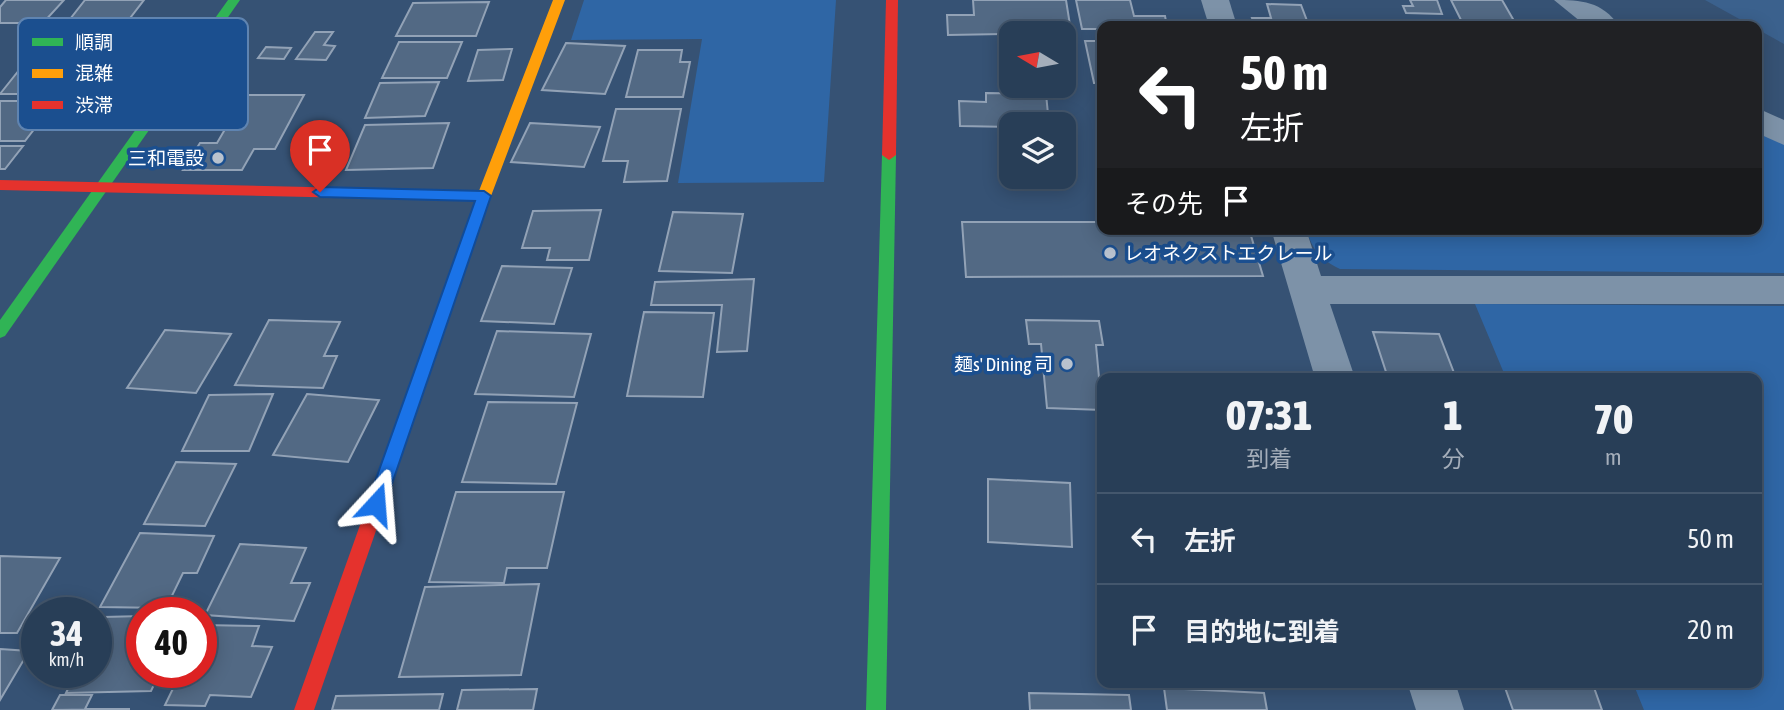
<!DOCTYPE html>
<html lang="ja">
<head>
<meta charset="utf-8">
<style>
  body { margin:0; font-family:"Asap Condensed","Noto Sans JP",sans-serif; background:#30455d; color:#f1f3f6; height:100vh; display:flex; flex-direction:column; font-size:26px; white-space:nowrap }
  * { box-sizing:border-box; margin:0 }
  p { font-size:23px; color:#a5aeba }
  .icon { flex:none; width:38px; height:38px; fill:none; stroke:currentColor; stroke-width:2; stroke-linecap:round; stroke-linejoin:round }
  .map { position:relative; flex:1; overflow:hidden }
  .sheet { position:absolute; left:1097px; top:373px; width:665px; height:315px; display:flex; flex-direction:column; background:#283e57; border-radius:14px; box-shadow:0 4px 18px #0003,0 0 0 2px #44576d }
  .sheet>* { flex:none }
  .guide { position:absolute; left:1097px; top:21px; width:665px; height:214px; border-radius:14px; box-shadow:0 4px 18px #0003,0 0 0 2px #44576d; background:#202124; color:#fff; overflow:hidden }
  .needle { width:46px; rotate:280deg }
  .tools { position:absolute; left:999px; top:21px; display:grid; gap:14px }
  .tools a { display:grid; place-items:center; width:77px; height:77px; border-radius:14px; background:#283e57; box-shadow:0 4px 18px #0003,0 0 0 2px #44576d; font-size:35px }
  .speed { position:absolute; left:21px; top:597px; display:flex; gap:14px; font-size:35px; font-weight:700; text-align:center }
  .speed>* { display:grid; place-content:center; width:91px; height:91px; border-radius:50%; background:#283e57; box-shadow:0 4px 18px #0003,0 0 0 2px #44576d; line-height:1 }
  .speed small { font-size:18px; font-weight:400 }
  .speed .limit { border:10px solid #d22; background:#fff; color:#111 }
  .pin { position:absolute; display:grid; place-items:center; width:60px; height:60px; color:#fff; margin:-72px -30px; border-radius:50% 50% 50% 0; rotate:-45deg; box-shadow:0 0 7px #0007 }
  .pin .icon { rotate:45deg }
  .me { position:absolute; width:77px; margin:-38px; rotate:19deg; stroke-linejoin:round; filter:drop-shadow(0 0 5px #0008) }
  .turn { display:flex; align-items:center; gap:24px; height:147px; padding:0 28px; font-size:32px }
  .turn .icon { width:91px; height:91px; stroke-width:2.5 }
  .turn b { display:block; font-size:49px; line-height:60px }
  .then { display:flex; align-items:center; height:66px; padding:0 28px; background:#0003; gap:14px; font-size:26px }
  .eta { display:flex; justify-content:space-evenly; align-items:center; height:119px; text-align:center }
  .eta b { font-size:42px; font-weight:800; line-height:49px }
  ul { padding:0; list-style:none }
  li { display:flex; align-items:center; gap:21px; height:91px; padding:0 28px; border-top:2px solid #44576d }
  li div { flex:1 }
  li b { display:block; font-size:26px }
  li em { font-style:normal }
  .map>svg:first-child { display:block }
  .green { fill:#2f66a5 }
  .water { fill:#3b618d }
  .building { fill:#526984; stroke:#92a2b6; stroke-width:2 }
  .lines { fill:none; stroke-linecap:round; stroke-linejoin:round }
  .street { fill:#7d92a8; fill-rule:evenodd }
  .fast { fill:#30b455; fill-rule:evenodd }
  .slow { fill:#ff9f0a; fill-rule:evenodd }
  .jam { fill:#e5322d; fill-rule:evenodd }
  .route { fill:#1a73e8; stroke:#114b97; stroke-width:2 }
  .poi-dot { fill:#b9c2ce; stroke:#1b4f8f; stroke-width:2.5 }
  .labels { text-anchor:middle; stroke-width:7; stroke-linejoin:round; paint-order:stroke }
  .poi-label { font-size:19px; fill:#fff; stroke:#1b4f8f; text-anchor:end }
  .key { fill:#1b4f8f; stroke:#5f84b1; stroke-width:2 }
  .key-label { font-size:19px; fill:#fff }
</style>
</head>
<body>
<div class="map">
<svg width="1784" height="710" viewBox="0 0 1784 710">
  <rect width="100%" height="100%" fill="#365274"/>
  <!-- green -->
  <g class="green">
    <polygon points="584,0 836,0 824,182 678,183 702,39 571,40"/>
    <path d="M1757 128 1784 144V273L1340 269C1320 259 1313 251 1306 229H1757Z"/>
    <polygon points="1475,304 1784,306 1784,710 1644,710 1633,683 1757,682 1757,378 1506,378"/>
  </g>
  <!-- water -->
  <polygon class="water" points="1705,0 1784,0 1784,44 1757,29 1757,26 1752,26"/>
  <!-- building -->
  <g class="building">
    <polygon points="6,0 64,0 43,23 0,23 0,7"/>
    <polygon points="85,0 144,0 127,22 67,23"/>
    <polygon points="973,0 1066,0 1070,25 1053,25 1054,33 948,35 947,15 974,15"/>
    <polygon points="1076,0 1130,0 1134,16 1165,16 1167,26 1102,26 1102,36 1098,36 1097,29 1082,29"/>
    <polygon points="1410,0 1437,0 1442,14 1406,13 1403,6 1413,6"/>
    <polygon points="1451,0 1502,0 1517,26 1464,26"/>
    <polygon points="489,2 476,36 396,36 413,3"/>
    <polygon points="1267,4 1301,5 1309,26 1255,26 1252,18 1271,18"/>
    <polygon points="315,32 333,32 324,45 335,46 326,60 296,59"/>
    <polygon points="47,35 108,36 81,70 66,69 46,94 0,94"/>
    <polygon points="1085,41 1102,41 1102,83 1094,83"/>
    <polygon points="399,42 462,42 447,78 382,78"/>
    <polygon points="566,43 625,46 605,94 542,90"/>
    <polygon points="266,47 291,48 284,59 258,58"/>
    <polygon points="512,49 503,80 468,81 478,50"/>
    <polygon points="638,50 682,50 680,62 690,62 683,97 626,97"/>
    <polygon points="439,82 425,116 365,118 380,83"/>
    <polygon points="986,93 1046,94 1049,124 1012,124 1012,127 960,126 959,101 986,102"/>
    <polygon points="245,95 304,95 275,149 254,149 242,170 183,170 200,143 217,143"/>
    <polygon points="0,101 56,101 25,141 0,141"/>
    <polygon points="616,109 681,109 667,181 624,182 628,161 603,161"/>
    <polygon points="449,123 433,168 346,170 365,125"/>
    <polygon points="530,123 600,127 584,167 511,162"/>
    <polygon points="1064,136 1065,136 1070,172 1064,172"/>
    <polygon points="1005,137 1012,137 1012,172 1008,172"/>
    <polygon points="0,146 23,146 5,169 0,169"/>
    <polygon points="601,210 589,260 547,260 550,248 522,248 533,211"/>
    <polygon points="673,212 743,214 732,273 659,271"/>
    <polygon points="962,222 1102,222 1102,229 1249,229 1263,276 966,277"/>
    <polygon points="502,266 572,268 554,324 481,321"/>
    <polygon points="754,279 747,351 717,352 722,305 651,305 655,282"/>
    <polygon points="644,312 714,313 703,397 627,396"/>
    <polygon points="269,320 340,322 324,356 337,356 323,388 235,385"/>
    <polygon points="1026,320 1099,321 1103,345 1096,345 1102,410 1047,408 1041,344 1029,344"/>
    <polygon points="165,330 231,334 196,393 127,388"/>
    <polygon points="497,331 591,334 574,397 475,394"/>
    <polygon points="1373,332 1439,334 1456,378 1388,378"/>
    <polygon points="273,394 249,451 182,451 209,395"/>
    <polygon points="307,394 379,400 348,462 273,455"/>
    <polygon points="488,402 577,403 556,484 462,482"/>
    <polygon points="176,462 236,464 205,526 144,524"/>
    <polygon points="988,479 1070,483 1072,547 988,542"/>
    <polygon points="456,492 564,492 547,568 507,568 504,583 429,582"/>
    <polygon points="140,533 214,536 197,573 183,573 166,608 100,607"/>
    <polygon points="240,544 306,548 291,583 310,583 294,621 205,615"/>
    <polygon points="0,556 60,558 17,633 0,633"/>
    <polygon points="539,584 521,675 399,677 425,587"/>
    <polygon points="142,616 142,672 160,672 151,691 66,693 76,672 96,672 96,630 103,617"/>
    <polygon points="202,625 259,626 252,646 272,647 251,697 210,695 205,706 165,705 181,672 201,672"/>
    <polygon points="0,649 29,651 0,700"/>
    <polygon points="1503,682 1592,682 1602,710 1513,710"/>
    <polygon points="1164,688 1264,693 1267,710 1167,710"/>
    <polygon points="537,689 533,710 457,710 462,690"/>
    <polygon points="1029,693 1129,695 1131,710 1030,710"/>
    <polygon points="443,694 439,710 332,710 336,696"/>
    <polygon points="60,695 92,695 85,709 130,709 52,710"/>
  </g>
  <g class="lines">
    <!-- street -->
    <g class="street">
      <polygon points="1201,0 1229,0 1237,26 1209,26"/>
      <path d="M1554 0C1581 0 1602 1 1619 26H1586Z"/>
      <polygon points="1757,108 1784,120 1784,145 1757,133"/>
      <polygon points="1271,229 1306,229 1321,276 1784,276 1784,304 1330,304 1355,378 1315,378"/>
      <polygon points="1407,682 1455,682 1464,710 1416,710"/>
    </g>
    <!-- fast -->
    <g class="fast">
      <polygon points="228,0 240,0 5,336 0,338 0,320"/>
      <polygon points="889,150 896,155 886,710 866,710 882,155"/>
    </g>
    <!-- slow -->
    <polygon class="slow" points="553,0 565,0 491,196 436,357 434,362 422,362 420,357 477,196"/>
    <!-- jam -->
    <g class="jam">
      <polygon points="886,0 898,0 896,155 889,160 882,155"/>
      <polygon points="0,180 484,191 491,196 484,201 0,190"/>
      <polygon points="428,351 434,352 436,357 314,710 294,710 420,357 422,352"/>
    </g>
  </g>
  <!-- route -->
  <polygon class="route" points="320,187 484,191 491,196 385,504 382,510 376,512 370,510 367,504 475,201 320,197 313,192"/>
  <!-- markers -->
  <g class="poi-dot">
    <circle cx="218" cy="158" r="7"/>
    <circle cx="1110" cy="253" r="7"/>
    <circle cx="1067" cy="364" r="7"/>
  </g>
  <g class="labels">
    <!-- poi labels -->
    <g class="poi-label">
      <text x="204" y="165">三和電設</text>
      <text x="1124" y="260" text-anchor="start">レオネクストエクレール</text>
      <text x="1053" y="371">麺s' Dining 司</text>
    </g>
  </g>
  <!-- legend -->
  <rect x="18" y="18" width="230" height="112" rx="10" class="key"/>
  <rect x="32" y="38" width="31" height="8" fill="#30b455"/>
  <rect x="32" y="69" width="31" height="9" fill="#ff9f0a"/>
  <rect x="32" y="101" width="31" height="8" fill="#e5322d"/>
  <g class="key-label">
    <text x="75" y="49">順調</text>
    <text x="75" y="80">混雑</text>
    <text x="75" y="112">渋滞</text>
  </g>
</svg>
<div class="tools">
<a><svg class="needle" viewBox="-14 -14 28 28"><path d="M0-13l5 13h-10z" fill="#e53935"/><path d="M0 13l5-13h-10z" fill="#a5aeba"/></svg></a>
<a><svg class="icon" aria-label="layers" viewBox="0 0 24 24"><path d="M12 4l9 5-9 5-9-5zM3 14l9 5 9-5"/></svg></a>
</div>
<div class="speed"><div>34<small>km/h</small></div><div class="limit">40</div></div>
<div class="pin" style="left:320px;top:192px;background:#d93025"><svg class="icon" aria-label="arrive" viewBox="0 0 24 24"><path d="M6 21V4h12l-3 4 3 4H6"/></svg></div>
<svg class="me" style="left:376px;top:504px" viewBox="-20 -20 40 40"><path d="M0-17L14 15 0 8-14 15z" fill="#1a73e8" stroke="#fff" stroke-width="4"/></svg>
<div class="guide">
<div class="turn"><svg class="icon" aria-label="left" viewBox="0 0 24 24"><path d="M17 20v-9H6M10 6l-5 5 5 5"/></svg><div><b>50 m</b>左折</div></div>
<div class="then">その先<svg class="icon" aria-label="arrive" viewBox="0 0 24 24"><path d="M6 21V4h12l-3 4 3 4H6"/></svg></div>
</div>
<section class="sheet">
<div class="eta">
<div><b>07:31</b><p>到着</p></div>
<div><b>1</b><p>分</p></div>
<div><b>70</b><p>m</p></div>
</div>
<ul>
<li><svg class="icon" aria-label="left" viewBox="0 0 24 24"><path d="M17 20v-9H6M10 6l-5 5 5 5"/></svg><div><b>左折</b></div><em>50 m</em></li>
<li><svg class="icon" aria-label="arrive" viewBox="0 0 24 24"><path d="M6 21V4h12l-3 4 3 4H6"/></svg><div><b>目的地に到着</b></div><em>20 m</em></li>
</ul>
</section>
</div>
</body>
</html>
